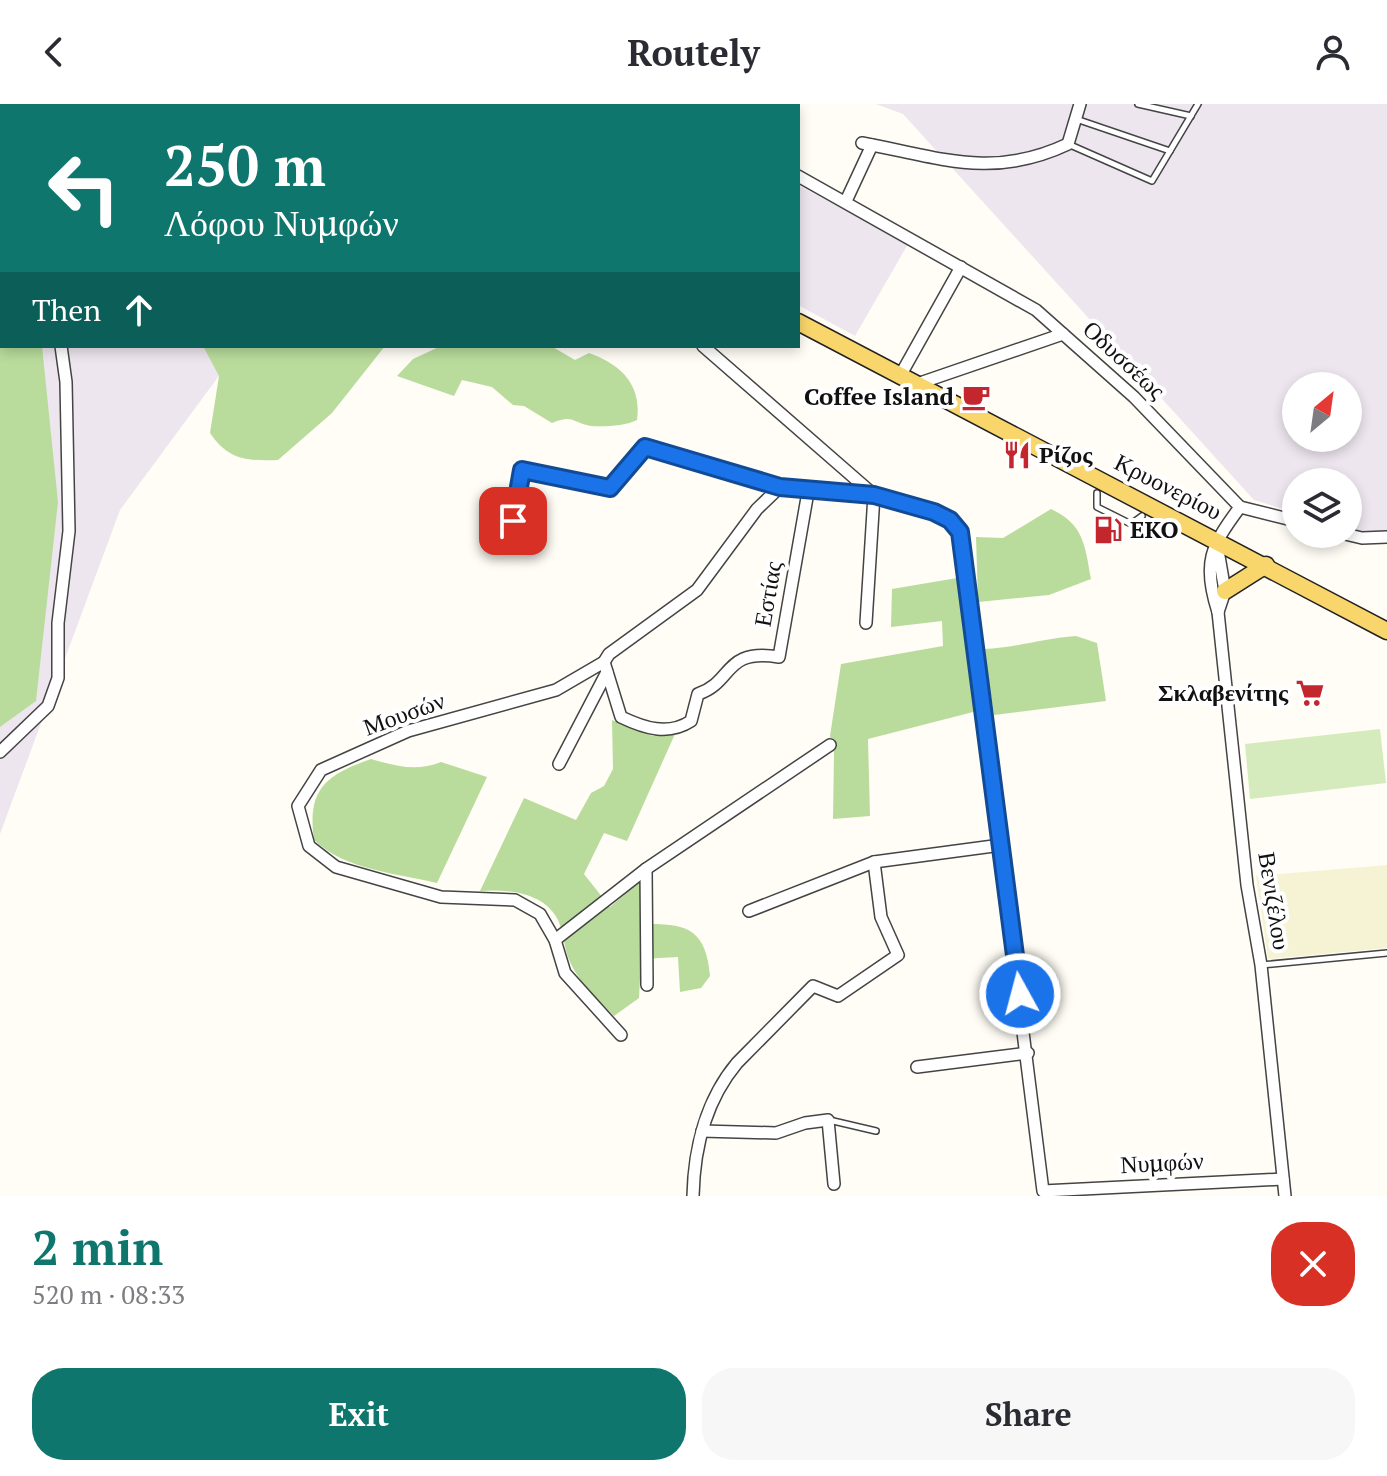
<!DOCTYPE html>
<html lang="en">
<head>
<meta charset="utf-8">
<style>
  body { margin:0; font-family:"PT Serif",serif; background:#f7f7f7; color:#2b2b33; height:100vh; display:flex; flex-direction:column; font-size:30px; white-space:nowrap }
  * { box-sizing:border-box; margin:0 }
  p { font-size:26px; color:#7c7c81 }
  .icon { flex:none; width:44px; height:44px; fill:none; stroke:currentColor; stroke-width:2; stroke-linecap:round; stroke-linejoin:round }
  .map { position:relative; height:1092px; overflow:hidden }
  .details { display:flex; flex-direction:column; background:#fff; flex:1 }
  .details>* { flex:none }
  .banner { position:absolute; left:0px; top:0px; width:800px; height:244px; box-shadow:0 4px 12px #0003; background:#0f766e; color:#fff; overflow:hidden }
  .needle { width:52px; rotate:29deg }
  .tools { position:absolute; left:1282px; top:268px; display:grid; gap:16px }
  .tools a { display:grid; place-items:center; width:80px; height:80px; border-radius:50%; background:#fff; box-shadow:0 4px 12px #0003; font-size:40px }
  .pin { position:absolute; display:grid; place-items:center; width:68px; height:68px; color:#fff; margin:-34px; border-radius:16px; box-shadow:0 4px 12px #0006 }
  .me { position:absolute; width:88px; margin:-44px; rotate:353deg; stroke-linejoin:round; filter:drop-shadow(0 0 6px #0008) }
  .turn { display:flex; align-items:center; gap:28px; height:168px; padding:0 32px; font-size:36px }
  .turn .icon { width:104px; height:104px; stroke-width:2.5 }
  .turn b { display:block; font-size:56px; line-height:68px }
  .then { display:flex; align-items:center; height:76px; padding:0 32px; background:#0003; gap:16px; font-size:30px }
  .round { display:grid; place-items:center; flex:none; width:84px; height:84px; border-radius:32px; background:#f7f7f7 }
  .head { display:flex; align-items:center; justify-content:space-between; height:136px; padding:0 32px }
  h1 { font-size:48px; font-weight:700; line-height:60px; color:#0f766e }
  .primary-button { display:flex; gap:16px; margin-top:auto; padding:16px 32px }
  .primary-button a { flex:1; height:92px; border-radius:32px; background:#0f766e; color:#fff; font-size:32px; font-weight:700; line-height:92px; text-align:center }
  .primary-button a+a { background:#f7f7f7; color:#2b2b33 }
  header { display:flex; justify-content:space-between; align-items:center; height:104px; padding:0 32px; background:#fff; font-size:36px; font-weight:700 }
  .map>svg:first-child { display:block }
  .industrial { fill:#eee6ef; fill-rule:evenodd }
  .farmland { fill:#f6f3d4 }
  .green { fill:#d5ebbd }
  .forest { fill:#b9dc9c }
  .lines { fill:none; stroke-linecap:round; stroke-linejoin:round }
  .service-casing { stroke:#444; stroke-width:8 }
  .minor-casing { stroke:#444; stroke-width:14 }
  .secondary-casing { stroke:#333; stroke-width:17 }
  .primary-casing { stroke:#222; stroke-width:19 }
  .service { stroke:#fff; stroke-width:5 }
  .minor { stroke:#fff; stroke-width:11 }
  .secondary { stroke:#fff6b0; stroke-width:14 }
  .primary { stroke:#f9d66b; stroke-width:16 }
  .route-casing { stroke:#114b97; stroke-width:20 }
  .route { stroke:#1a73e8; stroke-width:14 }
  .labels { text-anchor:middle; stroke-width:8; stroke-linejoin:round; paint-order:stroke }
  .street-label { font-size:24px; fill:#111; stroke:#fff }
  .poi-label { font-size:24px; font-weight:bold; fill:#111; stroke:#fff; text-anchor:end }
</style>
</head>
<body>
<header><svg class="icon" aria-label="back" viewBox="0 0 24 24"><path d="M15 5l-7 7 7 7"/></svg>Routely<svg class="icon" aria-label="person" viewBox="0 0 24 24"><circle cx="12" cy="8" r="4"/><path d="M4 21q1-7 8-7t8 7"/></svg></header>
<div class="map">
<svg width="1387" height="1092" viewBox="0 0 1387 1092">
  <rect width="100%" height="100%" fill="#fffdf5"/>
  <!-- industrial -->
  <g class="industrial">
    <polygon points="0,0 419,0 2,2 2,242 241,242 120,406 0,730"/>
    <path d="M876 0H1387V428L1366 429 1348 423V378H1296V409L1254 396 903 10ZM1296 282H1348V334H1296Z"/>
    <polygon points="798,81 908,140 855,232 798,201"/>
  </g>
  <!-- farmland -->
  <polygon class="farmland" points="1387,761 1387,844 1268,855 1256,772"/>
  <!-- green -->
  <polygon class="green" points="1380,625 1386,679 1250,695 1245,640"/>
  <!-- forest -->
  <g class="forest">
    <polygon points="0,193 2,242 42,242 58,398 36,597 0,623"/>
    <path d="M203 242H385L332 309 278 356C247 357 228 356 210 329L219 272Z"/>
    <path d="M441 242H551L575 256 589 249C620 260 642 280 637 316 626 322 603 323 591 322 572 319 574 310 552 319L524 302 513 301 492 283 462 276 454 292 397 272 413 255Z"/>
    <path d="M1051 405C1084 420 1085 442 1091 475L1049 491 978 498 976 433 1003 434Z"/>
    <polygon points="957,474 977,607 868,635 870,712 833,715 834,649 830,632 841,560 943,542 942,517 891,523 892,485"/>
    <path d="M1076 532 1097 539 1106 597 994 611 984 545C1016 544 1044 534 1076 532Z"/>
    <path d="M612 616 653 632 675 630 627 737 604 729 584 770 610 803 640 777 641 820C685 819 706 823 710 872L701 884 680 888 678 853 641 855 639 894 614 912C598 896 580 880 570 858 564 845 564 829 558 816 544 788 507 785 480 787L524 694 576 716 591 689 604 682 613 665Z"/>
    <path d="M371 655C396 662 416 668 441 658L487 673 437 779C396 769 345 766 314 736 307 686 325 671 371 655Z"/>
  </g>
  <g class="lines">
    <defs>
      <g id="service">
        <polyline points="1138,0 1191,12"/>
        <polyline points="1076,15 1170,47"/>
        <polyline points="1068,40 1152,77 1198,0"/>
        <polyline points="1097,389 1097,403 1131,420 1142,412"/>
        <polyline points="1261,861 1387,849"/>
        <polyline points="829,1016 876,1027"/>
      </g>
      <g id="minor">
        <polyline points="472,0 473,2"/>
        <polyline points="661,0 665,2"/>
        <path d="M862 39C938 53 992 76 1068 40L1080 0"/>
        <polyline points="798,72 1036,206 1134,293 1240,403"/>
        <polyline points="846,97 872,41"/>
        <polyline points="703,242 874,391 934,408 950,416 960,428 1043,1087 1283,1075"/>
        <polyline points="900,272 961,163"/>
        <polyline points="917,280 1063,230"/>
        <polyline points="1240,403 1296,417"/>
        <polyline points="1345,430 1362,434 1387,433"/>
        <path d="M1216 435 1225 487 1218 508C1202 459 1211 442 1240 403"/>
        <polyline points="509,442 522,366 610,384 645,343 780,383 874,391 866,519"/>
        <polyline points="1218,508 1247,781 1261,861 1285,1092"/>
        <path d="M604 558 621 613C644 624 668 632 691 617L698 590C734 578 723 544 779 553L808 388"/>
        <polyline points="0,648 48,602 58,574 58,519 69,427 66,278 61,242"/>
        <polyline points="559,660 607,568"/>
        <polyline points="646,765 647,881"/>
        <polyline points="749,807 874,758 1001,741"/>
        <polyline points="555,836 646,765 830,641"/>
        <polyline points="621,931 565,869 555,836 540,810 515,796 441,793 336,763 309,742 298,702 321,666 408,627 556,586 604,558 609,550 697,486 757,405 780,383"/>
        <polyline points="917,963 1028,949"/>
        <polyline points="702,1027 776,1029 805,1019 828,1016 834,1080"/>
        <path d="M693 1092C694 1045 706 996 737 959L813 882 838 892 898 851 881 813 874 758"/>
      </g>
      <g id="secondary">
        <polyline points="285,2 286,0"/>
        <polyline points="302,2 303,0"/>
        <polyline points="0,87 2,88"/>
      </g>
      <g id="primary">
        <polyline points="367,0 371,2"/>
        <polyline points="398,0 401,2"/>
        <polyline points="798,218 1387,527"/>
        <polyline points="1225,487 1266,461"/>
      </g>
    </defs>
    <!-- service casing -->
    <use href="#service" class="service-casing"/>
    <!-- minor casing -->
    <use href="#minor" class="minor-casing"/>
    <!-- secondary casing -->
    <use href="#secondary" class="secondary-casing"/>
    <!-- primary casing -->
    <use href="#primary" class="primary-casing"/>
    <!-- service -->
    <use href="#service" class="service"/>
    <!-- minor -->
    <use href="#minor" class="minor"/>
    <!-- secondary -->
    <use href="#secondary" class="secondary"/>
    <!-- primary -->
    <use href="#primary" class="primary"/>
  </g>
  <g class="lines">
    <defs>
      <polyline id="route" points="513,417 522,366 610,384 645,343 780,383 874,391 934,408 950,416 960,428 1020,890"/>
    </defs>
    <!-- route casing -->
    <use href="#route" class="route-casing"/>
    <!-- route -->
    <use href="#route" class="route"/>
  </g>
  <!-- icons -->
  <defs>
    <symbol id="cafe-bare" viewBox="-9 -9 18 18"><path d="M-5.5-4.5H6V0H3Q3 3.5 0 3.5H-2.5Q-5.5 3.5-5.5 0ZM3-3.2v2h1.7v-2ZM-6 4.5H4V6H-6Z" fill="#c4262e" stroke="#fff" stroke-width="2.5" paint-order="stroke"/></symbol>
    <symbol id="restaurant-bare" viewBox="-9 -9 18 18"><path d="M-5-6h1v4h1v-4h1v4h1v-4h1v5L-1.5 .5V6h-2V.5L-5-1ZM5-6V6H3V1.5H1.5Q1.5-4 5-6Z" fill="#c4262e" stroke="#fff" stroke-width="2.5" paint-order="stroke"/></symbol>
    <symbol id="fuel-bare" viewBox="-9 -9 18 18"><path d="M-5.5-6h7V0h2V4h1.3V-2.5L3-4.5l.8-.8L6-3V5H2.5V1h-1V6h-7ZM-4.2-4.7v3.2H.2V-4.7Z" fill="#c4262e" stroke="#fff" stroke-width="2.5" paint-order="stroke"/></symbol>
    <symbol id="supermarket-bare" viewBox="-9 -9 18 18"><path d="M-6-5.5h2.5l.6 2H6L4.5 2H-2.5L-4.4-4H-6ZM-1.5 3.2a1.3 1.3 0 1 0 .1 0ZM3 3.2a1.3 1.3 0 1 0 .1 0Z" fill="#c4262e" stroke="#fff" stroke-width="2.5" paint-order="stroke"/></symbol>
  </defs>
  <g fill-rule="evenodd">
    <use href="#cafe-bare" x="956" y="273" width="40" height="40"/>
    <use href="#restaurant-bare" x="997" y="331" width="40" height="40"/>
    <use href="#fuel-bare" x="1088" y="406" width="40" height="40"/>
    <use href="#supermarket-bare" x="1290" y="569" width="40" height="40"/>
  </g>
  <g class="labels">
    <!-- street labels -->
    <g class="street-label">
      <text transform="translate(1124 256) rotate(43)" y="8">Οδυσσέως</text>
      <text transform="translate(1168 383) rotate(27)" y="8">Κρυονερίου</text>
      <text transform="translate(768 490) rotate(-80)" y="8">Εστίας</text>
      <text transform="translate(404 610) rotate(-20)" y="8">Μουσών</text>
      <text transform="translate(1274 797) rotate(81)" y="8">Βενιζέλου</text>
      <text transform="translate(1162 1059) rotate(-3)" y="8">Νυμφών</text>
    </g>
    <!-- poi labels -->
    <g class="poi-label">
      <text x="954" y="301">Coffee Island</text>
      <text x="1039" y="359" text-anchor="start">Ρίζος</text>
      <text x="1130" y="434" text-anchor="start">EKO</text>
      <text x="1288" y="597">Σκλαβενίτης</text>
    </g>
  </g>
</svg>
<div class="tools">
<a><svg class="needle" viewBox="-14 -14 28 28"><path d="M0-13l5 13h-10z" fill="#e53935"/><path d="M0 13l5-13h-10z" fill="#7c7c81"/></svg></a>
<a><svg class="icon" aria-label="layers" viewBox="0 0 24 24"><path d="M12 4l9 5-9 5-9-5zM3 14l9 5 9-5"/></svg></a>
</div>
<div class="pin" style="left:513px;top:417px;background:#d93025"><svg class="icon" aria-label="arrive" viewBox="0 0 24 24"><path d="M6 21V4h12l-3 4 3 4H6"/></svg></div>
<svg class="me" style="left:1020px;top:890px" viewBox="-20 -20 40 40"><circle r="17" fill="#1a73e8" stroke="#fff" stroke-width="3"/><path d="M0-11L8 9 0 5-8 9z" fill="#fff"/></svg>
<div class="banner">
<div class="turn"><svg class="icon" aria-label="left" viewBox="0 0 24 24"><path d="M17 20v-9H6M10 6l-5 5 5 5"/></svg><div><b>250 m</b>Λόφου Νυμφών</div></div>
<div class="then">Then<svg class="icon" aria-label="ahead" viewBox="0 0 24 24"><path d="M12 20V5M6 11l6-6 6 6"/></svg></div>
</div>
</div>
<section class="details">
<div class="head"><div><h1>2 min</h1><p>520 m · 08:33</p></div><a class="round" style="background:#d93025;color:#fff"><svg class="icon" aria-label="close" viewBox="0 0 24 24"><path d="M6 6l12 12M18 6L6 18"/></svg></a></div>
<div class="primary-button"><a>Exit</a><a>Share</a></div>
</section>
</body>
</html>
